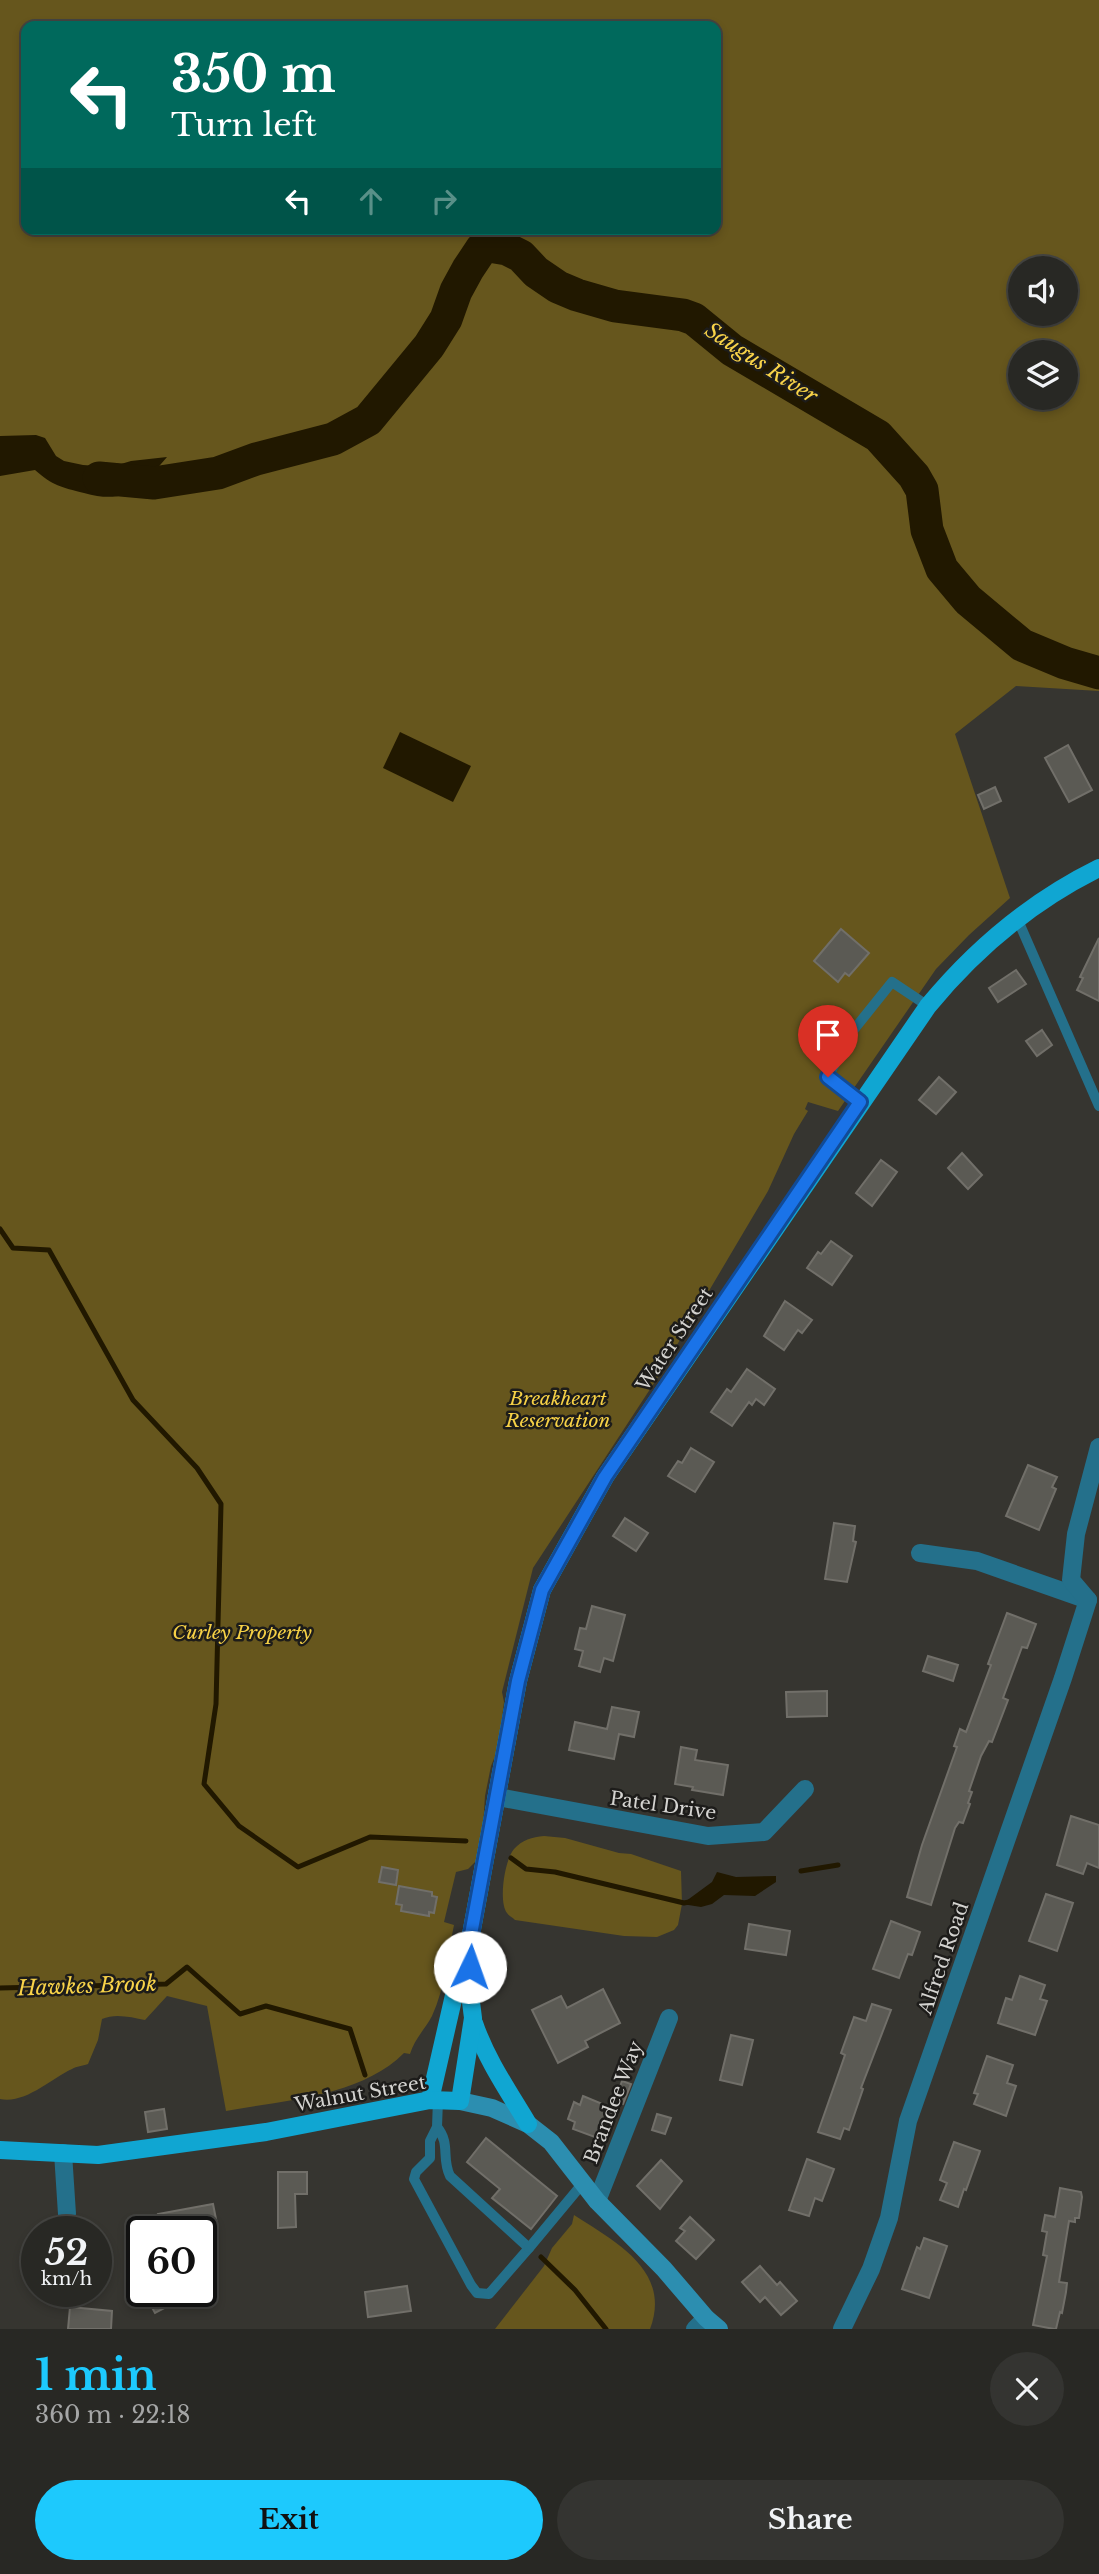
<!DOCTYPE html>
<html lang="en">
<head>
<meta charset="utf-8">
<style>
  body { margin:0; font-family:"Libre Baskerville",serif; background:#343431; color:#f1f3f6; height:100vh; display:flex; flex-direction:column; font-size:26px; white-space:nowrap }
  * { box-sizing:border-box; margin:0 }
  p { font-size:23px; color:#a5a6a6 }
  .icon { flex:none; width:38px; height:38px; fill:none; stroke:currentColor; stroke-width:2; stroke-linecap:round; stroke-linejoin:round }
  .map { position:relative; height:2329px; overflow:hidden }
  .details { display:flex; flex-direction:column; background:#282824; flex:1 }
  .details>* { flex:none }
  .top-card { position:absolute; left:21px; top:21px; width:700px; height:214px; border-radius:14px; box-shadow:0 4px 10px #0003,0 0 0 2px #444441; background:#00695c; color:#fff; overflow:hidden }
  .controls { position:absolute; left:1008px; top:256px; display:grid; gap:14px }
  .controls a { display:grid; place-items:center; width:70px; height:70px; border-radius:50%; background:#282824; box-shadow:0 4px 10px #0003,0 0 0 2px #444441; font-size:35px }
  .speed { position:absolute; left:21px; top:2216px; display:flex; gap:14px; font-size:35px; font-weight:700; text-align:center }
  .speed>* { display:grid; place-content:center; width:91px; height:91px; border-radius:50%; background:#282824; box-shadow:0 4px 10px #0003,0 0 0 2px #444441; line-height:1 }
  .speed small { font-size:18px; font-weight:400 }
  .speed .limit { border:4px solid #111; border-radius:10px; background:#fff; color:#111 }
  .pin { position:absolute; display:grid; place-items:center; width:60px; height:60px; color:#fff; margin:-72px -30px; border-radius:50% 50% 50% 0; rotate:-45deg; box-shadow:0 0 7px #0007 }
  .pin .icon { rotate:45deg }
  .me { position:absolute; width:77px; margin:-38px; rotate:3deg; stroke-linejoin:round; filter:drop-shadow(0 0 5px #0008) }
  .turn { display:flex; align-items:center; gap:24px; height:147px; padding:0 35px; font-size:32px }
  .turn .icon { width:91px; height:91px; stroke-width:2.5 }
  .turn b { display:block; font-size:49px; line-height:60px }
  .lanes { display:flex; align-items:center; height:66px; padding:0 35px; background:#0003; justify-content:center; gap:35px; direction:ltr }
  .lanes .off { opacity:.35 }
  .round { display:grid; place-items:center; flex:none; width:74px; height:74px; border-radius:37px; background:#343431 }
  .headline { display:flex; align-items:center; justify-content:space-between; height:119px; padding:0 35px }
  h1 { font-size:42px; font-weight:800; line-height:52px; color:#1dc9fd }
  .action { display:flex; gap:14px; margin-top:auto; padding:14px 35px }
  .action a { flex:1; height:80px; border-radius:42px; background:#1dc9fd; color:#111; font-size:28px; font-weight:800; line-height:80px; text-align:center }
  .action a+a { background:#343431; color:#f1f3f6 }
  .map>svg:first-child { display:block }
  .green { fill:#66561d; fill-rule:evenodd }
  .water { fill:#211800 }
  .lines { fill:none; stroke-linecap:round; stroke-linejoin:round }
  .stream { stroke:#211800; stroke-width:5 }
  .river { stroke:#211800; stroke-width:33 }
  .building { fill:#5b5a54; stroke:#716f69; stroke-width:2 }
  .service { stroke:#24708b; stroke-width:10 }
  .minor { stroke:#24708b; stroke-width:18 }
  .secondary { stroke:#2c8eb0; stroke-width:18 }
  .primary { stroke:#10a6d2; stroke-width:18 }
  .route-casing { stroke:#114b97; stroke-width:18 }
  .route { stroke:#1a73e8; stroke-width:12 }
  .labels { text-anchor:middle; stroke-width:5; stroke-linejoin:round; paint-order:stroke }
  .street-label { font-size:19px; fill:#d4d3d0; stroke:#1d1c1a }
  .park-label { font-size:19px; font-style:italic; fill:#f6d146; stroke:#1d1c1a }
  .water-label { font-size:21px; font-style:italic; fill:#f8d349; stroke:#1d1c1a }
</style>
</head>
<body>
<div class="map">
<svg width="1099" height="2329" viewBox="0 0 1099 2329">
  <rect width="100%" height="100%" fill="#363530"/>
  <!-- green -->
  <g class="green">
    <path d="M0 0H1099V691L1016 686 955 734 1010 898 969 935 936 969 838 1111 808 1102 805 1109 808 1111 794 1134 768 1191 658 1377 533 1568 502 1692 504 1702 498 1749 491 1766 485 1796 481 1856 468 1869 456 1872 444 1922 454 1925C448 1954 445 1988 432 2016 425 2029 414 2040 410 2054L404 2053C360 2097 284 2100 226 2111L207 2006 167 1996 145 2020C131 2017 115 2013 102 2019L98 2040 88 2064C82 2066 77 2066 72 2069 50 2079 26 2104 0 2099ZM26 26H716V229H26ZM1020 268H1066V313H1020ZM1020 352H1066V397H1020Z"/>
    <path d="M544 1836 565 1838 619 1853 631 1854 681 1871 682 1904 678 1925 674 1930 657 1937 624 1936 515 1920C512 1917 509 1916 507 1913 498 1901 505 1859 514 1849 522 1840 532 1837 544 1836Z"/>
    <path d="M574 2215C616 2242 672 2271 650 2329H495L544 2266 552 2248 572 2224Z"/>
  </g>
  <!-- water -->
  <g class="water">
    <path d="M36 435 45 438 56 456 64 461 83 465 111 467 131 461 167 457C140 488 127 505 84 493 61 487 53 486 35 470L0 476V436Z"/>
    <polygon points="400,732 471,766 453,802 383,768"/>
    <polygon points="717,1872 736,1877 776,1876 776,1882 755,1896 724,1895 712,1904 701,1907 682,1904 712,1882"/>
  </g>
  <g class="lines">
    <!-- stream -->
    <g class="stream">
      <polyline points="0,1229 13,1248 49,1250 133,1400 197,1468 221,1504 216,1704 204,1784 239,1826 298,1867 370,1837 466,1841"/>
      <polyline points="511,1858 526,1869 555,1872 684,1903 689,1902"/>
      <polyline points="801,1871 838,1865"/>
      <polyline points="0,1988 166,1984 187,1967 240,2014 266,2006 350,2029 365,2075"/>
      <polyline points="541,2257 575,2290 606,2329"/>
    </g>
    <!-- river -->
    <polyline class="river" points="99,478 154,483 218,473 256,459 333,439 368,420 429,346 446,319 456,291 468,269 482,248 489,246 507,249 521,256 536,272 558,287 577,295 615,306 683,315 694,319 732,350 878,436 914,476 922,490 927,530 942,569 968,600 1022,645 1065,663 1099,673"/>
  </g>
  <!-- building -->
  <g class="building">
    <polygon points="1068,745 1092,790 1069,802 1045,758"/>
    <polygon points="995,787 1001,801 984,809 978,795"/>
    <polygon points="841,929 869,953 849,976 845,973 838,982 814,961"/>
    <polygon points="1099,938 1099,1001 1077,990 1083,978 1080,977"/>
    <polygon points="1016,970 1026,984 998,1002 989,988"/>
    <polygon points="1042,1030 1052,1045 1037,1056 1026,1041"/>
    <polygon points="939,1077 956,1092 936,1114 919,1100"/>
    <polygon points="962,1153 982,1175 968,1189 948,1168"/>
    <polygon points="881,1160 897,1172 872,1206 856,1193"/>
    <polygon points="831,1241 852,1256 832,1285 807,1268 818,1252 821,1254"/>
    <polygon points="785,1301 812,1320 802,1333 798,1330 784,1350 764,1336"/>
    <polygon points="747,1369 775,1389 764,1405 756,1399 752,1405 749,1402 732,1426 711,1412 727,1389 731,1392"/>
    <polygon points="691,1448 714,1462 695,1492 668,1476 678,1461 682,1463"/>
    <polygon points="1028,1465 1057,1477 1052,1487 1056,1489 1039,1530 1006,1516"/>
    <polygon points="625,1518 648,1533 636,1551 613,1536"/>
    <polygon points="834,1523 855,1526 853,1541 856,1542 847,1582 825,1579"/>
    <polygon points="592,1606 625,1615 613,1661 604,1658 600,1672 579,1666 583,1651 575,1649 580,1628 586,1629"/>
    <polygon points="1007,1613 1036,1624 1027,1648 1022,1647 1003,1698 1008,1700 992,1742 989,1741 981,1756 969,1791 972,1792 968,1803 970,1804 963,1823 959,1822 955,1828 931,1905 907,1897 922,1845 957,1747 954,1746 960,1729 966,1732 991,1665 988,1664"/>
    <polygon points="928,1656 958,1665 953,1681 923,1671"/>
    <polygon points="827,1691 827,1716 787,1717 786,1692"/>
    <polygon points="612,1707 639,1712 634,1737 619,1734 614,1759 569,1750 575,1722 607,1729"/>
    <polygon points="681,1747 697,1750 695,1760 728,1765 723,1795 692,1790 693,1787 675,1784"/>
    <polygon points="1071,1816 1099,1825 1099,1868 1087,1863 1083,1874 1057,1865"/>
    <polygon points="382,1867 398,1870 396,1885 379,1882"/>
    <polygon points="399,1886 432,1892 432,1896 437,1897 434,1913 429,1912 429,1916 401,1911 402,1905 396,1904"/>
    <polygon points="1046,1894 1073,1903 1057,1951 1029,1941"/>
    <polygon points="891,1921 920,1932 912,1955 908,1954 899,1978 873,1969"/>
    <polygon points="749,1924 790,1931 786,1955 745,1949"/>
    <polygon points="1020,1976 1045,1985 1040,1999 1047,2001 1035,2035 998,2023 1006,1998 1012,2000"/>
    <polygon points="603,1989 620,2023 585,2041 588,2047 558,2063 532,2010 561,1996 567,2008"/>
    <polygon points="872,2004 891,2010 861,2088 863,2089 849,2130 844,2128 840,2139 818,2132 845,2055 841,2053 854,2017 866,2021"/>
    <polygon points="731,2035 753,2040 742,2085 720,2080"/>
    <polygon points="987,2056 1013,2065 1007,2083 1016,2086 1006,2116 974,2104 978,2094 974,2093"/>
    <polygon points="622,2081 631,2084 623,2104 615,2101"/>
    <polygon points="583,2096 605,2105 613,2113 603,2140 573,2129 575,2122 568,2119 574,2102 580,2105"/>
    <polygon points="164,2109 167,2129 148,2132 145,2112"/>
    <polygon points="657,2114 671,2118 665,2134 652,2130"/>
    <polygon points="486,2138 557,2196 531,2229 492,2198 500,2189 467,2162"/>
    <polygon points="954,2142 980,2151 966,2190 964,2189 958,2207 940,2200 947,2183 940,2180"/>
    <polygon points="807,2159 834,2169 822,2201 815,2198 809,2216 789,2210"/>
    <polygon points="661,2160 682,2181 660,2209 637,2186"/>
    <polygon points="278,2172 307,2172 307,2194 295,2194 296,2227 278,2228"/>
    <polygon points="1060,2188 1081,2192 1082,2197 1079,2218 1075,2218 1075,2222 1069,2221 1059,2282 1067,2283 1066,2292 1062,2313 1060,2312 1056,2329 1054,2329 1033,2325 1047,2256 1043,2255 1047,2232 1042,2231 1045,2215 1055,2217"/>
    <polygon points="213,2204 217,2224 179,2231 162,2231 158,2214"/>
    <polygon points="690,2217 714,2240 696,2259 676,2241 685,2231 680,2228"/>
    <polygon points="924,2238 947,2246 929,2298 902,2289 917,2247 920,2249"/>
    <polygon points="760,2266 777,2285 780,2282 797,2301 781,2315 765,2297 760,2302 742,2282"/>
    <polygon points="407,2286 411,2311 368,2317 365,2292"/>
    <polygon points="143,2291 197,2291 155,2313"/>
    <polygon points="70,2307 112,2311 111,2329 68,2329"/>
  </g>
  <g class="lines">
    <!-- service -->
    <g class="service">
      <polyline points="1017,918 1099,1106"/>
      <polyline points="860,1102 828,1077 852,1032 892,982 928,1006"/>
      <path d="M437 2127C451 2144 441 2158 450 2176L529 2248 489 2294 477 2293 471 2285 414 2179 416 2172 430 2158V2141L437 2127 438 2100"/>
      <polyline points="529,2248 583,2183"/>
    </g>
    <!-- minor -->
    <g class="minor">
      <polyline points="920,1553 977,1561 1088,1600"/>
      <polyline points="498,1797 708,1836 764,1832 805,1789"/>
      <polyline points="63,2153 67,2214"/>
      <polyline points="597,2201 669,2018"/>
      <polyline points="695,2329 706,2318"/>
      <polyline points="842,2329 871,2269 889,2218 908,2121 1063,1678 1088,1600 1071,1580 1076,1534 1099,1447"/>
    </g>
    <!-- secondary -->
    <polyline class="secondary" points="460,2101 492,2108 528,2124 551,2142 597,2201 664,2269 706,2318 719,2329"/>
    <!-- primary -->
    <g class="primary">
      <path d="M474 2023C486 2059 509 2092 528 2124"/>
      <polyline points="430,2100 463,1956"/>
      <path d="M0 2150 98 2155 266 2132 430 2100 460 2101 473 2018 470 1994V1940L518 1681 542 1590 605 1477 928 1006C975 949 1032 901 1099 868"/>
    </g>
  </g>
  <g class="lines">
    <defs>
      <polyline id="route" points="470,1967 470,1940 518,1681 542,1590 605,1477 860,1102 828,1077"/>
    </defs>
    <!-- route casing -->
    <use href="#route" class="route-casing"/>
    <!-- route -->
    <use href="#route" class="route"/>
  </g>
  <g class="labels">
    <!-- street labels -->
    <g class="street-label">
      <text transform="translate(674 1339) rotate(-56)" y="7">Water Street</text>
      <text transform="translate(663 1805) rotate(8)" y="7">Patel Drive</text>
      <text transform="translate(943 1958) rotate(-71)" y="7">Alfred Road</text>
      <text transform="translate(360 2093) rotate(-10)" y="7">Walnut Street</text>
      <text transform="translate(613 2102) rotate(-69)" y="7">Brandee Way</text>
    </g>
    <!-- park labels -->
    <g class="park-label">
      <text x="558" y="1405">Breakheart<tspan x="558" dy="22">Reservation</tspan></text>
      <text x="242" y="1639">Curley Property</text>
    </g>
    <!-- water labels -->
    <g class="water-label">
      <text transform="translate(761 363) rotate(33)" y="7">Saugus River</text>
      <text transform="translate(87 1986) rotate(-2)" y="7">Hawkes Brook</text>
    </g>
  </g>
</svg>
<div class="controls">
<a><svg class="icon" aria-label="sound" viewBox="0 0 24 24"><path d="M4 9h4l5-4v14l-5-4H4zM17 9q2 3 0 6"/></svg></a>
<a><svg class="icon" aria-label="layers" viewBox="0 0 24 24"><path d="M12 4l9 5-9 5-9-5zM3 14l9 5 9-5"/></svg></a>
</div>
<div class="speed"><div>52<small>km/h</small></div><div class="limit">60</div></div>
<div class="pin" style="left:828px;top:1077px;background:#d93025"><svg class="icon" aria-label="arrive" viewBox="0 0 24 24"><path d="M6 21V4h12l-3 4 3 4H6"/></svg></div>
<svg class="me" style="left:470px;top:1967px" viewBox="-20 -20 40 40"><circle r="19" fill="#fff"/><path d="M0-13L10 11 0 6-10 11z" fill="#1a73e8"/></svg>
<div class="top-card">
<div class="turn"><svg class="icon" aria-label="left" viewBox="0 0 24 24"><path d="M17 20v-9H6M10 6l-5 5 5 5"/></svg><div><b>350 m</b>Turn left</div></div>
<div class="lanes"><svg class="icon" aria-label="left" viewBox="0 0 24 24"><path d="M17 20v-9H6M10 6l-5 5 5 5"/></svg><svg class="icon off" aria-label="ahead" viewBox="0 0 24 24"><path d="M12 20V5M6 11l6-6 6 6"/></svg><svg class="icon off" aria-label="right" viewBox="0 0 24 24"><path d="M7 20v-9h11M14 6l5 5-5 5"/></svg></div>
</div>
</div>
<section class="details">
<div class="headline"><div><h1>1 min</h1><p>360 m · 22:18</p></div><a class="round"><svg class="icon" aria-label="close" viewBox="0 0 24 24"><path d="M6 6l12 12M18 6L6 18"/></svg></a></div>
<div class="action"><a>Exit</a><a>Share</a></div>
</section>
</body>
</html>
